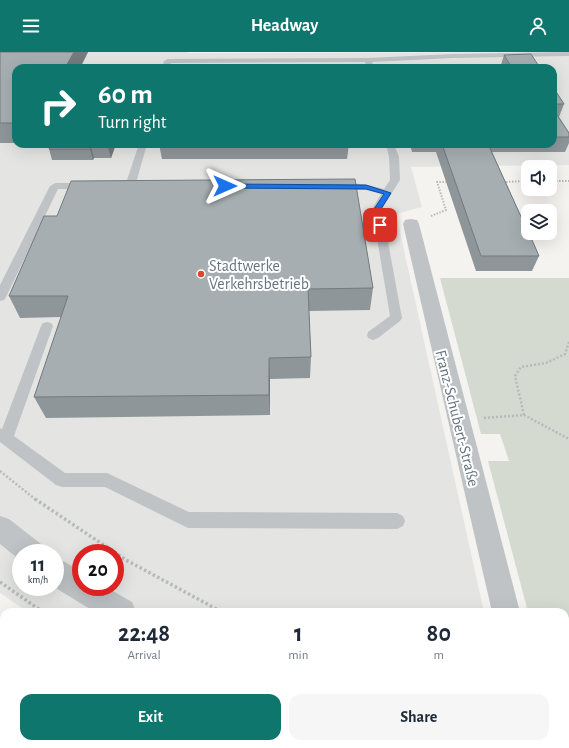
<!DOCTYPE html>
<html lang="en">
<head>
<meta charset="utf-8">
<style>
  body { margin:0; font-family:"Alegreya Sans",sans-serif; background:#f6f6f7; color:#1f2937; height:100vh; display:flex; flex-direction:column; font-size:15px; white-space:nowrap }
  * { box-sizing:border-box; margin:0 }
  p { font-size:13px; color:#747a83 }
  .icon { flex:none; width:22px; height:22px; fill:none; stroke:currentColor; stroke-width:2; stroke-linecap:round; stroke-linejoin:round }
  .map { position:relative; flex:1; overflow:hidden }
  .sheet { position:absolute; left:0px; top:556px; width:569px; height:140px; display:flex; flex-direction:column; background:#fff; border-radius:12px 12px 0 0; box-shadow:0 4px 16px #0002 }
  .sheet>* { flex:none }
  .banner { position:absolute; left:12px; top:12px; width:545px; height:84px; border-radius:12px; box-shadow:0 4px 16px #0002; background:#0f766e; color:#fff; overflow:hidden }
  .tools { position:absolute; left:521px; top:108px; display:grid; gap:8px }
  .tools a { display:grid; place-items:center; width:36px; height:36px; border-radius:8px; background:#fff; box-shadow:0 4px 16px #0002; font-size:20px }
  .speed { position:absolute; left:12px; top:492px; display:flex; gap:8px; font-size:20px; font-weight:700; text-align:center }
  .speed>* { display:grid; place-content:center; width:52px; height:52px; border-radius:50%; background:#fff; box-shadow:0 4px 16px #0002; line-height:1 }
  .speed small { font-size:10px; font-weight:400 }
  .speed .limit { border:6px solid #d22; background:#fff; color:#111 }
  .pin { position:absolute; display:grid; place-items:center; width:34px; height:34px; color:#fff; margin:-17px; border-radius:8px; box-shadow:0 2px 6px #0006 }
  .me { position:absolute; width:44px; margin:-22px; rotate:90deg; stroke-linejoin:round; filter:drop-shadow(0 0 3px #0008) }
  .turn { display:flex; align-items:center; gap:14px; height:84px; padding:0 20px; font-size:18px }
  .turn .icon { width:52px; height:52px; stroke-width:2.5 }
  .turn b { display:block; font-size:28px; line-height:34px }
  .eta { display:flex; justify-content:space-evenly; align-items:center; height:68px; text-align:center }
  .eta b { font-size:24px; font-weight:700; line-height:28px }
  .button { display:flex; gap:8px; margin-top:auto; padding:8px 20px }
  .button a { flex:1; height:46px; border-radius:12px; background:#0f766e; color:#fff; font-size:16px; font-weight:700; line-height:46px; text-align:center }
  .button a+a { background:#f6f6f7; color:#1f2937 }
  header { display:flex; justify-content:space-between; align-items:center; height:52px; padding:0 20px; background:#0f766e; color:#fff; font-size:18px; font-weight:700 }
  .map>svg:first-child { display:block }
  .built { fill:#e4e5e3; fill-rule:evenodd }
  .green { fill:#d5dad1 }
  .lines { fill:none; stroke-linecap:round; stroke-linejoin:round }
  .path-far2 { stroke:#b7babc; stroke-width:2; stroke-dasharray:1.5 1.5; stroke-linecap:butt }
  .path-far1 { stroke:#b7babc; stroke-width:2.5; stroke-dasharray:2 2; stroke-linecap:butt }
  .path { stroke:#b7babc; stroke-width:3.5; stroke-dasharray:2.5 2.5; stroke-linecap:butt }
  .lane { fill:#bfc3c6; fill-rule:evenodd }
  .street { fill:#bfc3c6; fill-rule:evenodd }
  .wall { fill:#8f9699 }
  .shaded-wall { fill:#747a7d }
  .building { fill:#a6aeb2; stroke:#747a7d }
  .route { fill:#1a73e8; stroke:#114b97 }
  .poi-dot { fill:#db4828; stroke:#fff; stroke-width:1.5 }
  .labels { text-anchor:middle; stroke-width:4; stroke-linejoin:round; paint-order:stroke }
  .poi-label { font-size:16px; fill:#647580; stroke:#fff; text-anchor:start }
  .street-label { font-size:16px; fill:#647580; stroke:#fff }
</style>
</head>
<body>
<header><svg class="icon" aria-label="menu" viewBox="0 0 24 24"><path d="M4 6h16M4 12h16M4 18h16"/></svg>Headway<svg class="icon" aria-label="person" viewBox="0 0 24 24"><circle cx="12" cy="8" r="4"/><path d="M4 21q1-7 8-7t8 7"/></svg></header>
<div class="map">
<svg width="569" height="696" viewBox="0 0 569 696">
  <rect width="100%" height="100%" fill="#f4f3f0"/>
  <!-- built -->
  <path class="built" d="M0 0H187L188 1 569 0V113L411 115 422 155 396 162 484 560H28L0 541ZM16 16H553V92H16ZM21 501H55V535H21ZM81 501H115V535H81Z"/>
  <!-- green -->
  <g class="green">
    <polygon points="440,226 569,226 569,608 565,607 565,560 528,560 488,409 509,409 500,382 481,382"/>
    <polygon points="565,633 569,633 569,681 565,680"/>
    <polygon points="147,692 192,692 202,696 144,696"/>
  </g>
  <g class="lines">
    <!-- path-far2 -->
    <g class="path-far2">
      <polyline points="550,129 569,129"/>
      <polyline points="503,130 528,129"/>
      <polyline points="431,164 446,158 437,130 450,130"/>
    </g>
    <!-- path-far1 -->
    <g class="path-far1">
      <polyline points="524,363 515,324 521,315 546,311 565,302 569,290"/>
      <polyline points="484,366 524,363 569,387"/>
      <polyline points="0,419 36,448"/>
    </g>
    <!-- path -->
    <g class="path">
      <polyline points="35,447 126,508 222,560"/>
      <polyline points="0,530 43,560"/>
      <polyline points="565,621 569,621"/>
      <polyline points="258,692 267,696"/>
    </g>
    <!-- lane -->
    <g class="lane">
      <polygon points="569,0 569,4 453,6 372,10 375,16 367,16 365,10 171,11 170,16 162,16 164,9 168,7 368,6 453,2"/>
      <path d="M139 92H147L136 131H144L149 134C144 139 130 139 125 134Z"/>
      <path d="M386 92H394L399 105 400 128 382 157 402 266 400 269 378 286 373 288 368 286 367 283 368 280 390 264 372 157 381 142 366 138H339L334 135C342 127 374 134 384 137L390 128 389 105Z"/>
      <polygon points="55,131 87,131 92,134 87,137 58,137 6,245 4,248 0,249 0,233 50,134"/>
      <polygon points="47,270 51,271 53,274 14,384 65,421 107,421 189,460 397,461 403,464 405,469 403,474 397,477 188,476 105,435 62,435 56,433 0,390 0,376 2,377 41,274 43,271"/>
      <polygon points="115,692 137,692 136,696 114,696"/>
    </g>
    <!-- street -->
    <g class="street">
      <polygon points="411,167 417,168 419,172 520,560 492,560 403,172 405,168"/>
      <polygon points="0,464 9,467 41,492 45,501 21,501 21,509 0,492"/>
      <polygon points="55,506 65,510 81,520 81,535 106,535 132,550 136,560 95,560 54,535"/>
      <polygon points="392,692 432,692 433,696 393,696"/>
      <polygon points="517,692 549,692 550,696 518,696"/>
    </g>
  </g>
  <!-- wall -->
  <g class="wall">
    <polygon points="0,0 88,0 80,16 16,16 16,91 0,91"/>
    <polygon points="504,3 540,16 500,16"/>
    <polygon points="553,35 564,52 559,65 569,81 569,91 565,100 492,100 539,204 532,219 476,219 436,100 412,100 410,92 553,92"/>
    <polygon points="51,92 116,92 111,106 94,106 93,108 52,108 49,97"/>
    <polygon points="159,92 349,92 347,107 162,107"/>
    <polygon points="44,164 373,236 370,258 309,259 311,305 310,326 270,327 270,363 46,366 34,345 61,265 20,266 9,244"/>
  </g>
  <!-- shaded-wall -->
  <g class="shaded-wall">
    <polygon points="74,0 88,0 80,16 65,16"/>
    <polygon points="110,92 116,92 111,106 108,95"/>
    <polygon points="91,95 94,106 93,108 90,97"/>
    <polygon points="269,306 270,327 270,363 269,343"/>
    <polygon points="29,692 47,692 44,696 26,696"/>
  </g>
  <!-- building -->
  <g class="building">
    <polygon points="0,0 74,0 65,16 16,16 16,71 0,71"/>
    <polygon points="531,2 540,16 512,16 504,3"/>
    <polygon points="338,14 338,16 177,16 178,15"/>
    <polygon points="553,35 564,52 553,52"/>
    <polygon points="553,63 557,63 569,81 569,85 553,85"/>
    <polygon points="51,92 110,92 108,95 91,95 90,97 49,97"/>
    <polygon points="442,92 488,92 528,180 528,181 529,181 539,204 481,204"/>
    <polygon points="355,127 373,236 308,237 311,305 269,306 269,343 34,345 68,244 9,244 44,164 57,164 71,129"/>
    <polygon points="0,608 4,611 4,692 29,692 26,696 0,696"/>
  </g>
  <!-- route -->
  <polygon class="route" points="225,132 366,133 391,141 381,157 383,173 380,175 376,173 374,157 384,142 366,137 222,136 222,133"/>
  <!-- markers -->
  <circle class="poi-dot" cx="201" cy="222" r="4"/>
  <g class="labels">
    <!-- poi labels -->
    <g class="poi-label">
      <text x="209" y="219">Stadtwerke<tspan x="209" dy="18">Verkehrsbetrieb</tspan></text>
    </g>
    <!-- street labels -->
    <g class="street-label">
      <text transform="translate(458 366) rotate(76)" y="6">Franz-Schubert-Straße</text>
    </g>
  </g>
</svg>
<div class="tools">
<a><svg class="icon" aria-label="sound" viewBox="0 0 24 24"><path d="M4 9h4l5-4v14l-5-4H4zM17 9q2 3 0 6"/></svg></a>
<a><svg class="icon" aria-label="layers" viewBox="0 0 24 24"><path d="M12 4l9 5-9 5-9-5zM3 14l9 5 9-5"/></svg></a>
</div>
<div class="speed"><div>11<small>km/h</small></div><div class="limit">20</div></div>
<div class="pin" style="left:380px;top:173px;background:#d93025"><svg class="icon" aria-label="arrive" viewBox="0 0 24 24"><path d="M6 21V4h12l-3 4 3 4H6"/></svg></div>
<svg class="me" style="left:225px;top:134px" viewBox="-20 -20 40 40"><path d="M0-17L14 15 0 8-14 15z" fill="#1a73e8" stroke="#fff" stroke-width="4"/></svg>
<div class="banner">
<div class="turn"><svg class="icon" aria-label="right" viewBox="0 0 24 24"><path d="M7 20v-9h11M14 6l5 5-5 5"/></svg><div><b>60 m</b>Turn right</div></div>
</div>
<section class="sheet">
<div class="eta">
<div><b>22:48</b><p>Arrival</p></div>
<div><b>1</b><p>min</p></div>
<div><b>80</b><p>m</p></div>
</div>
<div class="button"><a>Exit</a><a>Share</a></div>
</section>
</div>
</body>
</html>
